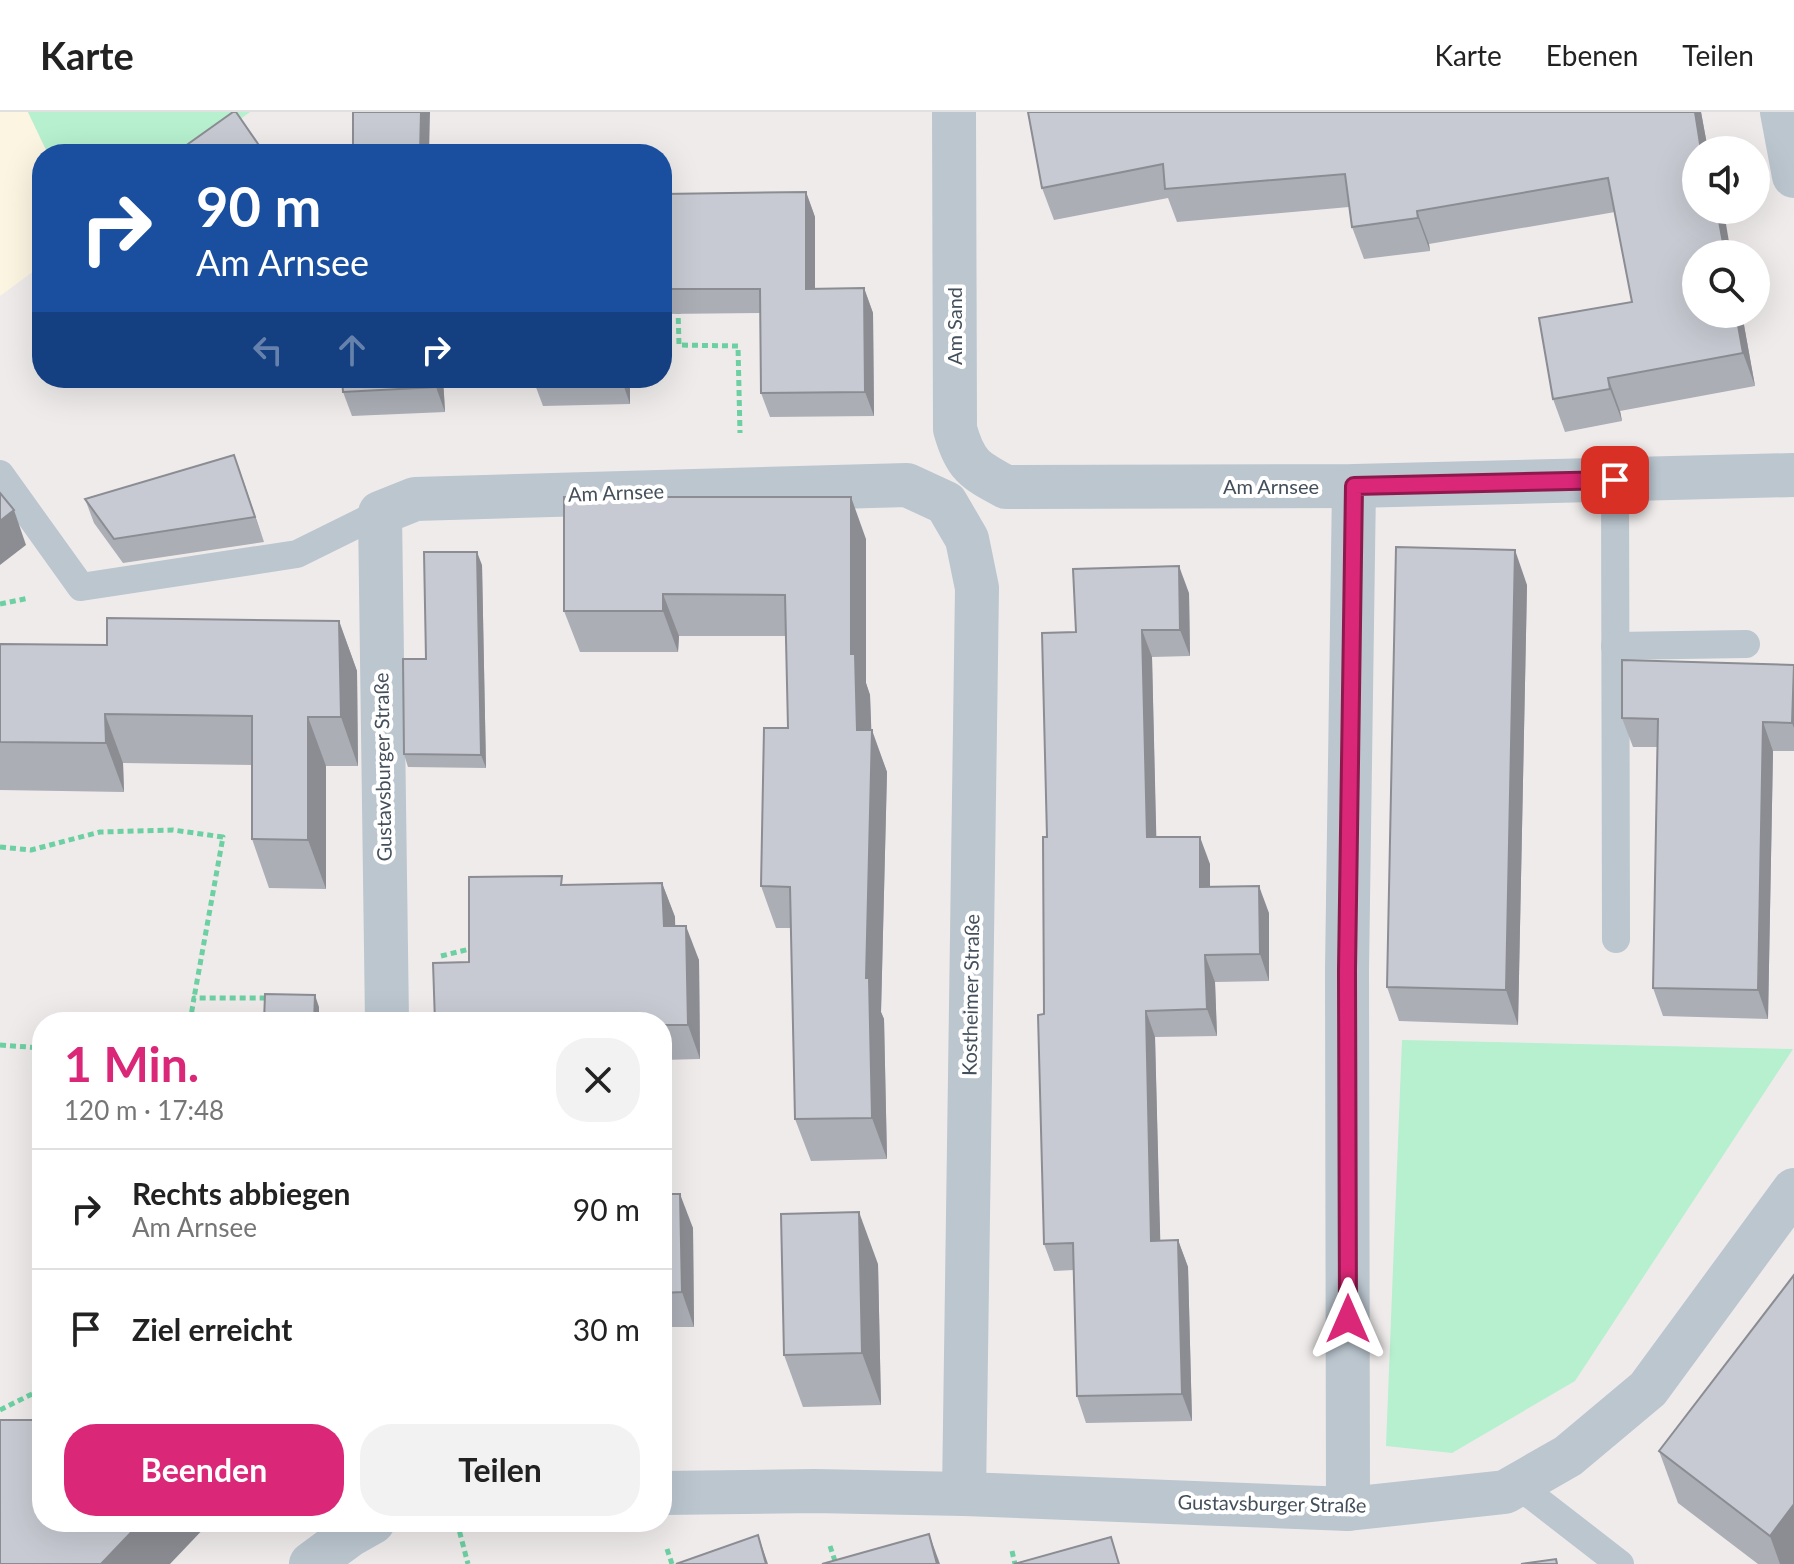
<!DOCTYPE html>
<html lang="de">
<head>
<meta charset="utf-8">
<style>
  body { margin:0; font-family:Lato,sans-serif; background:#f2f2f2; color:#222; height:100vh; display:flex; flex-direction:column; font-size:30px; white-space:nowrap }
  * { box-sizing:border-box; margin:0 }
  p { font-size:26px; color:#767676 }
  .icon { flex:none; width:44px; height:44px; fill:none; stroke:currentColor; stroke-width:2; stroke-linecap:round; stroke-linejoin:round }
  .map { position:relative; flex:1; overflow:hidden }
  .side { position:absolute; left:32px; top:900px; width:640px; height:520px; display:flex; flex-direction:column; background:#fff; border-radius:32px; box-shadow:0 8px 32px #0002 }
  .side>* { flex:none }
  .guide { position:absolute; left:32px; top:32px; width:640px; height:244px; border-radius:32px; box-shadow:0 8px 32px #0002; background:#1a4fa0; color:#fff; overflow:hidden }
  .controls { position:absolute; left:1682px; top:24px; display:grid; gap:16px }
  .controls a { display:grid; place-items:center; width:88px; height:88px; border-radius:50%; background:#fff; box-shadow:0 8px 32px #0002; font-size:40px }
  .pin { position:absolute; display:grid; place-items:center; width:68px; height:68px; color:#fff; margin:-34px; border-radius:16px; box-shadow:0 4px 12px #0006 }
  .me { position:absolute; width:88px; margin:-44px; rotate:0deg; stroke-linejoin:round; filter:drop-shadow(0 0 6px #0008) }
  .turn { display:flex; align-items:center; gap:28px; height:168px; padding:0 32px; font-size:36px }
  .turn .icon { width:104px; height:104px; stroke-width:2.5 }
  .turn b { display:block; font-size:56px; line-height:68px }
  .lanes { display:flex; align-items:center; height:76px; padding:0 32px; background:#0003; justify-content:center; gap:40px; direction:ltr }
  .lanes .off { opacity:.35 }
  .round { display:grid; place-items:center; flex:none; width:84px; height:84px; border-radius:32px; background:#f2f2f2 }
  .summary { display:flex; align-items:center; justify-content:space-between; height:136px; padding:0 32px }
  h1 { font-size:48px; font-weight:700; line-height:60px; color:#db2777 }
  .action { display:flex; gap:16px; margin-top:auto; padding:16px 32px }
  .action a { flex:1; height:92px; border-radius:32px; background:#db2777; color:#fff; font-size:32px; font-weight:700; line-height:92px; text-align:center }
  .action a+a { background:#f2f2f2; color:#222 }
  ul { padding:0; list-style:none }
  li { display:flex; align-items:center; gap:24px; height:120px; padding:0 32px; border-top:2px solid #e0e0e0 }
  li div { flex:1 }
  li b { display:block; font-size:30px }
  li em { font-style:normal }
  header { display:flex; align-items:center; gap:48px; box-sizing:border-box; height:112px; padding:0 40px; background:#fff; border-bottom:2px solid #e0e0e0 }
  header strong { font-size:38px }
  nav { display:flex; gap:44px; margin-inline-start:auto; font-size:28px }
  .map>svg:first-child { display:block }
  .commercial { fill:#fcf5e2 }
  .green { fill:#b6f0ce }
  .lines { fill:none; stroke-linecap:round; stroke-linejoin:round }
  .path { stroke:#6cd0a2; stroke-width:5; stroke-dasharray:6 4; stroke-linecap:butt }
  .service { stroke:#bbc6cf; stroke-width:28 }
  .minor { stroke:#bbc6cf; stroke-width:44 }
  .wall { fill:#abaeb5 }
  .shaded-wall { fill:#8b8d93 }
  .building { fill:#c7cad2; stroke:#8b8d93; stroke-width:2 }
  .route-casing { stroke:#8e194d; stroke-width:20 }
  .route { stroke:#db2777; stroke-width:14 }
  .labels { text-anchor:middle; stroke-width:8; stroke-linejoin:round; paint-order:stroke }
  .street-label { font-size:20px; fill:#434f5a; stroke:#fff }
</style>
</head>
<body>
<header>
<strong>Karte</strong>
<nav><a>Karte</a><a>Ebenen</a><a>Teilen</a></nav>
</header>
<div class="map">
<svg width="1794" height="1452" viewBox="0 0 1794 1452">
  <rect width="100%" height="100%" fill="#efebeb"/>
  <!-- commercial -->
  <polygon class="commercial" points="0,0 28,0 48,42 42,42 42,153 0,184"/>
  <!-- green -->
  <g class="green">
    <polygon points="28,0 250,0 193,42 48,42"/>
    <polygon points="1402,928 1793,937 1575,1269 1452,1341 1386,1334"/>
  </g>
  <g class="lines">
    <!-- path -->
    <g class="path">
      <polyline points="678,196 679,233 738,234 740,321"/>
      <polyline points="0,492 29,486"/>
      <polyline points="0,735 31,738 100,720 173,718 223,725 194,886"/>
      <polyline points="441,844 474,836"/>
      <polyline points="190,910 194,886 269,886"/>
      <polyline points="0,933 42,936"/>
      <polyline points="0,1298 42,1277"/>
      <polyline points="457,1410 468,1452"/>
      <polyline points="830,1434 836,1452"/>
      <polyline points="667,1437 672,1452"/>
      <polyline points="1012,1439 1015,1452"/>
    </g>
    <!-- service -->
    <g class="service">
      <polyline points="0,362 81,475 297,442 380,401"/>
      <polyline points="1615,368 1616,827"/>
      <polyline points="1615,534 1746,532"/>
      <polyline points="1518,1373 1620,1452"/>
    </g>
    <!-- minor -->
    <g class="minor">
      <path d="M954 0 955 317C965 353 974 358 1006 375L1354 374 1794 363"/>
      <polyline points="1782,0 1794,64"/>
      <polyline points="387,910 380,401 415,387 907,373 946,391 967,427 977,476 964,1382"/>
      <polyline points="662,1381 814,1379 964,1382 1348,1397 1505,1380 1568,1344 1648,1277 1794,1078"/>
      <polyline points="1348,1397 1347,858 1354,374"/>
      <polyline points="311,1452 350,1423 373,1410"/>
    </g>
  </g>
  <!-- wall -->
  <g class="wall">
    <polygon points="1028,0 1701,0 1708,38 1696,38 1696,98 1720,98 1726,112 1696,202 1742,202 1755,274 1620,299 1622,309 1565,320 1553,287 1632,190 1615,100 1429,132 1430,139 1364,147 1352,115 1349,95 1177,110 1168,86 1054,108 1042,76"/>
    <polygon points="806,80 815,105 815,176 864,176 873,201 874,304 770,305 761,281 760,201 662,202 662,82"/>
    <polygon points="342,266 443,266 445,300 352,304 343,280"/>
    <polygon points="630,266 630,292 543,294 534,270"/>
    <polygon points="234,343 264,430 123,451 94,411 85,387"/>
    <polygon points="866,427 866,571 870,583 871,618 887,660 881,900 884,907 887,1047 811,1049 795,1007 791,816 776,816 761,774 788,616 786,524 679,524 678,540 580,540 564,499"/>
    <polygon points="482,453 486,656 408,655 404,642"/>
    <polygon points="1527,473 1518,913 1399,909 1387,875"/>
    <polygon points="1189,481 1190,544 1152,545 1156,725 1210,752 1210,774 1269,801 1269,869 1215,870 1217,924 1155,925 1160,1129 1178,1128 1188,1155 1192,1309 1086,1311 1077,1284 1074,1158 1054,1159 1044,1132 1044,902 1047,725 1076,520"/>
    <polygon points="339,509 357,559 358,654 326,654 326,777 269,776 252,727 252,653 123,651 124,680 0,678 0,532 107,533"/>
    <polygon points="1794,553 1794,639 1773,639 1768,907 1663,904 1653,876 1657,635 1633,635 1622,606"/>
    <polygon points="662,771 675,805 675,814 699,848 700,947 662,948 662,910 469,850 565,773"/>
    <polygon points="662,1067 667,1082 693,1116 694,1215 662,1215"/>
    <polygon points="878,1152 881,1293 803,1295 784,1243"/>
    <polygon points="1794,1163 1794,1452 1758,1452 1678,1391 1659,1339"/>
  </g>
  <!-- shaded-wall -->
  <g class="shaded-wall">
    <polygon points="421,0 430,0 429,42 420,42"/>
    <polygon points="1695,0 1701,0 1708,38 1701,38"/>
    <polygon points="806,80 815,105 815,201 806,177"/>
    <polygon points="1715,98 1720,98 1726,112 1731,142 1725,142"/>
    <polygon points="1417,99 1429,132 1430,139 1418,106"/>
    <polygon points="864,176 873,201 874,304 865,280"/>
    <polygon points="1736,202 1742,202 1755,274 1743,241"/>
    <polygon points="435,266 443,266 445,300 436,275"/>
    <polygon points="621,266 630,266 630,292"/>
    <polygon points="1608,266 1620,299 1622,309 1610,277"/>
    <polygon points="234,343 243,368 264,430 255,405"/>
    <polygon points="851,385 866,427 866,571 870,583 872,635 872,618 887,660 881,900 884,907 887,1047 872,1006 857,618 851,542"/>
    <polygon points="14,398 26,433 0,453 0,409"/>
    <polygon points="1515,438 1527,473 1518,913 1506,878"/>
    <polygon points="477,440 482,453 486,656 481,643"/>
    <polygon points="1179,454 1189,481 1190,544 1180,518"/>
    <polygon points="663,482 679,524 678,540 663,499"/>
    <polygon points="339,509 357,559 358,654 341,605"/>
    <polygon points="1142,518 1152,545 1157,752 1147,725"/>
    <polygon points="1794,553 1794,616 1792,611"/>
    <polygon points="105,602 123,651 124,680 106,631"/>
    <polygon points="308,605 326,654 326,777 308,728"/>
    <polygon points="1763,610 1773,639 1768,907 1758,878"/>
    <polygon points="1200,725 1210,752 1210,801 1200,775"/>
    <polygon points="662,771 675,805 676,849 664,814"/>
    <polygon points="1259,774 1269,801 1269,869 1260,842"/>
    <polygon points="686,814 699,848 700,947 688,913"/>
    <polygon points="1205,843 1215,870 1217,924 1207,897"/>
    <polygon points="315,883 319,895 319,910 314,910"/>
    <polygon points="1146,899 1155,925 1161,1156 1151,1129"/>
    <polygon points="662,1067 669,1087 662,1094"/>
    <polygon points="680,1082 693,1116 694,1215 682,1180"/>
    <polygon points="859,1100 878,1152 881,1293 862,1241"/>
    <polygon points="1178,1128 1188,1155 1192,1309 1182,1282"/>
    <polygon points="1794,1392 1794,1452 1780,1452 1770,1424"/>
    <polygon points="141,1410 210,1410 170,1452 101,1452"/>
    <polygon points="929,1422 940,1452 937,1452"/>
    <polygon points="758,1423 768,1452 766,1452"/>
  </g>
  <!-- building -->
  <g class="building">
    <polygon points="233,0 236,0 265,42 174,42"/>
    <polygon points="353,0 421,0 420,42 353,42"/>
    <polygon points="1028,0 1695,0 1701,38 1696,38 1696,98 1717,98 1725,142 1696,142 1696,202 1736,202 1743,241 1608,266 1610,277 1553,287 1539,206 1632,190 1608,66 1417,99 1418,106 1352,115 1345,62 1165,77 1163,52 1042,76"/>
    <polygon points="806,80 806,177 864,176 865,280 761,281 760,177 662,177 662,82"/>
    <polygon points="342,266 435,266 436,275 343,280"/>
    <polygon points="534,266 621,266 621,267 534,270"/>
    <polygon points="234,343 255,405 114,427 85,387"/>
    <polygon points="0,381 14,398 0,409"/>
    <polygon points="564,385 851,385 851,542 855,542 857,618 872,618 866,866 869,866 872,1006 795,1007 790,775 761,774 764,616 788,616 785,483 663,482 663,499 564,499"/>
    <polygon points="1396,435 1515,438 1506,878 1387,875"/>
    <polygon points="424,440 477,440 481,643 404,642 403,547 426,547"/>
    <polygon points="1179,454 1180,518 1142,518 1147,725 1200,725 1200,775 1259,774 1260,842 1205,843 1207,897 1146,899 1151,1129 1178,1128 1182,1282 1077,1284 1073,1131 1044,1132 1038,903 1044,902 1043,725 1047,725 1042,521 1076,520 1073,457"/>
    <polygon points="107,506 339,509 341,605 308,605 308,728 252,727 252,604 105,602 106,631 0,630 0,532 107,533"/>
    <polygon points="1622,548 1794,553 1792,611 1763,610 1758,878 1653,876 1658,607 1622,606"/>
    <polygon points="562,764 561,773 662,771 664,814 686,814 688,913 662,913 662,910 435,910 433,851 469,850 469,765"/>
    <polygon points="265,882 315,883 314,910 264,910"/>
    <polygon points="662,1082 680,1082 682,1180 662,1181"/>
    <polygon points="859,1100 862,1241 784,1243 781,1102"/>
    <polygon points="1794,1163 1794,1392 1770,1424 1659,1339"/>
    <polygon points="0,1308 42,1308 42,1410 141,1410 101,1452 0,1452"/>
    <polygon points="929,1422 937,1452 822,1452"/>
    <polygon points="758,1423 766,1452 676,1452"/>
    <polygon points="1111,1425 1119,1452 1014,1452"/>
    <polygon points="1556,1447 1557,1452 1521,1452"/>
  </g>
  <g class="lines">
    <defs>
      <polyline id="route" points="1348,1207 1347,858 1354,374 1615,368"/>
    </defs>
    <!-- route casing -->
    <use href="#route" class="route-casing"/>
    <!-- route -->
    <use href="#route" class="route"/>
  </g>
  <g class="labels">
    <!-- street labels -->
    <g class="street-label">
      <text transform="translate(955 214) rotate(-90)" y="7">Am Sand</text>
      <text x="1271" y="382">Am Arnsee</text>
      <text transform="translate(616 381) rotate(-2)" y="7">Am Arnsee</text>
      <text transform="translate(383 655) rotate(-91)" y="7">Gustavsburger Straße</text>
      <text transform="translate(971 883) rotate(-89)" y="7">Kostheimer Straße</text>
      <text transform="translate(1272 1392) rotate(1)" y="7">Gustavsburger Straße</text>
    </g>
  </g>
</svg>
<div class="controls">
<a><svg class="icon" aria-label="sound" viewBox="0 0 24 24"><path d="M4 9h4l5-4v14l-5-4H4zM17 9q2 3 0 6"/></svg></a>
<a><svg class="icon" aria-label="search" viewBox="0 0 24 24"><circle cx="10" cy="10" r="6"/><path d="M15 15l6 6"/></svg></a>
</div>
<div class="pin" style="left:1615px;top:368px;background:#d93025"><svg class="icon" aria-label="arrive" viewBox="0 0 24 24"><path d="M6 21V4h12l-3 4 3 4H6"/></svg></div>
<svg class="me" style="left:1348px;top:1207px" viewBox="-20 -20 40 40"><path d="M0-17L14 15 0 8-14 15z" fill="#db2777" stroke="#fff" stroke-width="4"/></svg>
<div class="guide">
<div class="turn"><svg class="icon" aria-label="right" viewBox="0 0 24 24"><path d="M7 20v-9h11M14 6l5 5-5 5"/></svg><div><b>90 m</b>Am Arnsee</div></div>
<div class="lanes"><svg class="icon off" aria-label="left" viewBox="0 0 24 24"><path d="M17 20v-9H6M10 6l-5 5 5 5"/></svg><svg class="icon off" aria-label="ahead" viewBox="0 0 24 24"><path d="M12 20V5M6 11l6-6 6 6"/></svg><svg class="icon" aria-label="right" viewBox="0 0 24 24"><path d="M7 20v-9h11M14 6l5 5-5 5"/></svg></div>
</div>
<section class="side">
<div class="summary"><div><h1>1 Min.</h1><p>120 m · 17:48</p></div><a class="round"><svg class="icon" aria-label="close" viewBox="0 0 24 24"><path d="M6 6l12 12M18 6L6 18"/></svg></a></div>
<ul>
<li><svg class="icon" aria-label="right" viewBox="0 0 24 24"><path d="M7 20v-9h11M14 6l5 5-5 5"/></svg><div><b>Rechts abbiegen</b><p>Am Arnsee</p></div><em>90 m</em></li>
<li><svg class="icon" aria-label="arrive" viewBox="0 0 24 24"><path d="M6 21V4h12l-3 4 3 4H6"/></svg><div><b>Ziel erreicht</b></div><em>30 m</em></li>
</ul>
<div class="action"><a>Beenden</a><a>Teilen</a></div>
</section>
</div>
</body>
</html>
